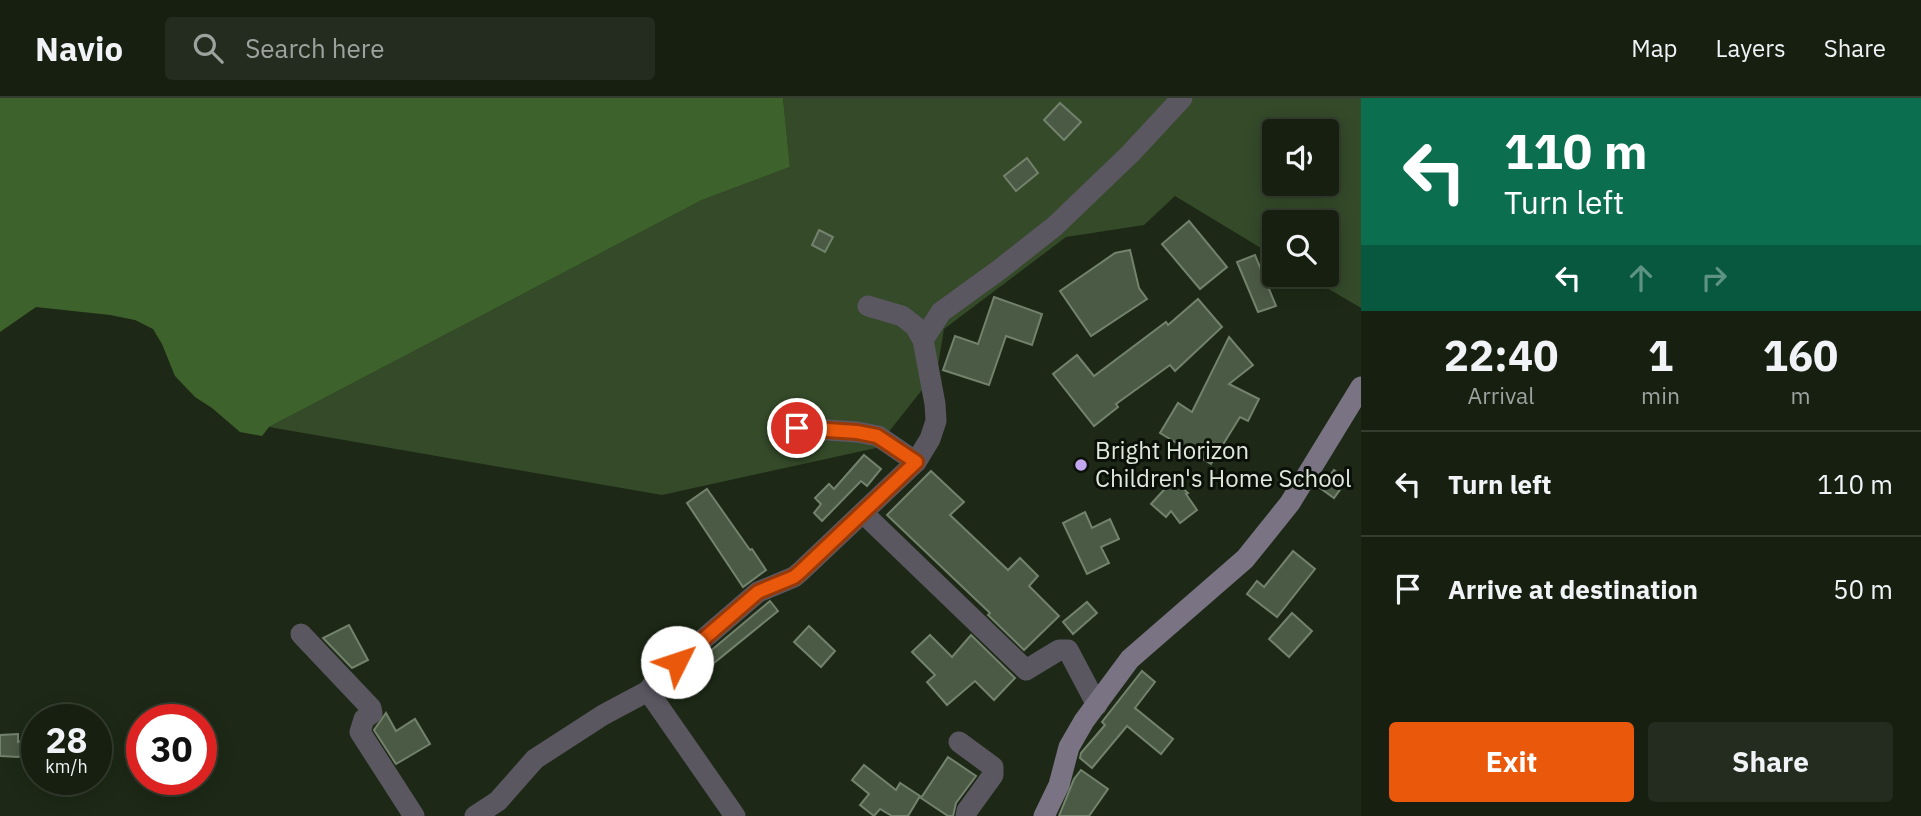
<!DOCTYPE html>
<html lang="en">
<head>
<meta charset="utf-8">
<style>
  body { margin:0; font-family:"IBM Plex Sans",sans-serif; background:#232c1e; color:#f1f3f6; height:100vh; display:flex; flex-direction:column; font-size:26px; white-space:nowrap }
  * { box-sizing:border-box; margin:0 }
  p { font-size:23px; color:#9ea29f }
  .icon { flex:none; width:38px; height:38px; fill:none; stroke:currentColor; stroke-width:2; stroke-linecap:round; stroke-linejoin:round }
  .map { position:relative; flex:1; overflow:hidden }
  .sheet { display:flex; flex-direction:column; background:#161f10; width:560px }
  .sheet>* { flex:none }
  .hud { background:#0b6e4f; color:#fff; overflow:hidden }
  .tools { position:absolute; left:1262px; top:21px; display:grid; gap:14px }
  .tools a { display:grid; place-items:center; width:77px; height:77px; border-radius:7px; background:#161f10; box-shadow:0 4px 18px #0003,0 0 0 2px #353d30; font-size:35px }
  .speed { position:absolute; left:21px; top:606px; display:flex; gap:14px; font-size:35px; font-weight:700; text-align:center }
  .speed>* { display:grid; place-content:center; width:91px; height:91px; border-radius:50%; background:#161f10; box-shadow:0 4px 18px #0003,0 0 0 2px #353d30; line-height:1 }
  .speed small { font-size:18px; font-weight:400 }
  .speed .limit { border:10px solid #d22; background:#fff; color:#111 }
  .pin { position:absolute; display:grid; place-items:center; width:60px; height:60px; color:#fff; margin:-30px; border:4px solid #fff; border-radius:50%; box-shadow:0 2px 7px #0007 }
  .me { position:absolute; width:77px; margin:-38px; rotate:49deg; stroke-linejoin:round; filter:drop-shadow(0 0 5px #0008) }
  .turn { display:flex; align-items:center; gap:24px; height:147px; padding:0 28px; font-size:32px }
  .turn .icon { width:91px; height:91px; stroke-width:2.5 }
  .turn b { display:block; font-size:49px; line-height:60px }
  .lanes { display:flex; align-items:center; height:66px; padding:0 28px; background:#0003; justify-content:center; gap:35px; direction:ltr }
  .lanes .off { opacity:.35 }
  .eta { display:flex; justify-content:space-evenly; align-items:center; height:119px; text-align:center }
  .eta b { font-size:42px; font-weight:800; line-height:49px }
  .cta { display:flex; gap:14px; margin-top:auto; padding:14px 28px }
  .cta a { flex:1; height:80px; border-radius:7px; background:#ea580c; color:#fff; font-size:28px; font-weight:800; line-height:80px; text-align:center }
  .cta a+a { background:#232c1e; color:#f1f3f6 }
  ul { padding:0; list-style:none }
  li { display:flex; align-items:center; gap:21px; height:105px; padding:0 28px; border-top:2px solid #353d30 }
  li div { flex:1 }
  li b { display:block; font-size:26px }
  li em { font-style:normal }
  header { display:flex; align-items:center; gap:42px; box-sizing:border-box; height:98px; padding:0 35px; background:#161f10; border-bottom:2px solid #353d30 }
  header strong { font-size:33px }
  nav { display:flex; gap:38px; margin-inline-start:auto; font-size:24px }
  .search { width:490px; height:63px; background:#232c1e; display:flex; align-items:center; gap:18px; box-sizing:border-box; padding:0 24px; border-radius:7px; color:#9ea29f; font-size:26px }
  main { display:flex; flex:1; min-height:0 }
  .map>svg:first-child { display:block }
  .green { fill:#344a29; fill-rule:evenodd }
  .forest { fill:#3e622b }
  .building { fill:#4b5a45; stroke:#73826c; stroke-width:2 }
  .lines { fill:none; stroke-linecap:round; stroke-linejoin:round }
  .street { stroke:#5b5761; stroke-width:21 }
  .secondary { stroke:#797383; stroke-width:21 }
  .route-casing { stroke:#983908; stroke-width:18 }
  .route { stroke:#ea580c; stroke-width:12 }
  .poi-dot { fill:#c4a7f1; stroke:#0b1008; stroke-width:2.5 }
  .labels { text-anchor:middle; stroke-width:6; stroke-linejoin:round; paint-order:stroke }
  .poi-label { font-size:24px; fill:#e0e8dc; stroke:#0b1008; text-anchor:start }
</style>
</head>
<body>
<header>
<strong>Navio</strong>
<div class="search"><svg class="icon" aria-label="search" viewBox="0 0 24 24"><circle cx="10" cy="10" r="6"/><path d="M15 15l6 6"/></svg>Search here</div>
<nav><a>Map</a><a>Layers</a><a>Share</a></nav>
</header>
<main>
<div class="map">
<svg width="1361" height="718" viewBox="0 0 1361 718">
  <rect width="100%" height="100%" fill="#1d2916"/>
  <!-- green -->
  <path class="green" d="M783 0H1361V210L1305 177H1326V124H1274V158L1175 98 1144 127 1066 139 944 231 937 273 876 350 662 397 269 329 702 102 790 69ZM1274 33H1326V86H1274Z"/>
  <!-- forest -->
  <polygon class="forest" points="0,0 783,0 790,69 702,102 269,329 262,338 240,334 212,310 195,299 175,278 162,246 153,231 135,222 110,217 36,209 0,234"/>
  <!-- building -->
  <g class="building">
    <polygon points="1060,5 1081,24 1064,42 1044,22"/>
    <polygon points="1027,60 1038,75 1016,93 1004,78"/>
    <polygon points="1189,123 1227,169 1200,191 1162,146"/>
    <polygon points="819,132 833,139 825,154 812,147"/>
    <polygon points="1130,152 1139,190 1147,201 1091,238 1060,193 1115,155"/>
    <polygon points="1255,157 1276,208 1258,214 1237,164"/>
    <polygon points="994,199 1042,216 1032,247 1006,238 989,287 943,272 955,238 978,246"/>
    <polygon points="1198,201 1222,229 1175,273 1170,267 1116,306 1118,309 1094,328 1053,276 1077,257 1094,278 1166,224 1168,227"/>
    <polygon points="1229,239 1253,267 1229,286 1259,301 1248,323 1240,319 1211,366 1160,335 1178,305 1192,314"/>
    <polygon points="864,357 881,371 867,388 861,383 822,423 814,415 821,406 815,400 829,386 834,391"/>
    <polygon points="1334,372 1347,382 1334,400 1320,390"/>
    <polygon points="931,373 964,404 950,417 1008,472 1020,460 1038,478 1029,488 1059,518 1024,552 988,517 990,515 887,417"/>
    <polygon points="1173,382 1188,395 1186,396 1197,412 1180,425 1171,413 1166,419 1151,406"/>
    <polygon points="707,391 750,452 752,451 766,472 743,489 687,405"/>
    <polygon points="1085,414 1092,430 1110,421 1119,441 1101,449 1109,465 1087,476 1063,425"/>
    <polygon points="1293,453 1315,471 1277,519 1247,496 1257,483 1264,489"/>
    <polygon points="770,503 778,513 682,591 676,582"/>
    <polygon points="1087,504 1097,515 1073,536 1063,524"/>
    <polygon points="1292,515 1312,533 1289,559 1269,541"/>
    <polygon points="349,527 368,562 352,570 323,540"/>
    <polygon points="809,528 835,553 821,569 794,544"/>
    <polygon points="930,537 952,559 971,537 1015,580 994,602 975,583 947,607 927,584 935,577 912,554"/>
    <polygon points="1142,573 1155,584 1135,610 1173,641 1161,656 1127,628 1092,670 1080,660 1081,655 1105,627 1102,624"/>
    <polygon points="386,615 396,633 415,621 430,646 396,666 374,632"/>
    <polygon points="18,636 18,644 37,637 37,652 18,659 0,658 0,637"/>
    <polygon points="948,659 976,678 956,705 953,718 948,718 921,700"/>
    <polygon points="864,667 896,692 900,685 920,698 908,718 892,718 880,711 874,718 860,707 869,696 852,682"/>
    <polygon points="1081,672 1108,691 1089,718 1059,718 1074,681"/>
  </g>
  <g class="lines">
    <!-- street -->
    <g class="street">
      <polyline points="923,242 941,214 999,172 1055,128 1130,56 1182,0"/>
      <polyline points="797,330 857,334 878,338 916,364"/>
      <polyline points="863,415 1026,572 1059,552 1068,552 1097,607"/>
      <polyline points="301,536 371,610 372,615 364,621 360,634 414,718"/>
      <polyline points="959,644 993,669 993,677 967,713 966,718"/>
      <polyline points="475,718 498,703 535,661 603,617 648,593"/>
      <polyline points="735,718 648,593 657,581 758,494 794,479 800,474 916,364 930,341 936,323 935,306 923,242 915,228 902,218 868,208"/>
    </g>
    <!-- secondary -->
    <polyline class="secondary" points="1044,718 1059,687 1069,649 1084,623 1130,561 1245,461 1290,405 1361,289"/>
  </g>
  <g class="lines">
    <defs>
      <polyline id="route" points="677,564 758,494 794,479 800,474 916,364 877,338 857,334 797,330"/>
    </defs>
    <!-- route casing -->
    <use href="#route" class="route-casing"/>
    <!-- route -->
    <use href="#route" class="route"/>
  </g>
  <!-- markers -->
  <circle class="poi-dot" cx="1081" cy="367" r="7"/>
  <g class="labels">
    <!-- poi labels -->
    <g class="poi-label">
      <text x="1095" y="361">Bright Horizon<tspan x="1095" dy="28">Children's Home School</tspan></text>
    </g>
  </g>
</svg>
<div class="tools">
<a><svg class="icon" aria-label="sound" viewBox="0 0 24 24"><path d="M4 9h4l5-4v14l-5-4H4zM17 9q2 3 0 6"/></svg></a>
<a><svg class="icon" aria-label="search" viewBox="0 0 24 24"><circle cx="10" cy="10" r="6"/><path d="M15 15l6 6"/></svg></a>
</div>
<div class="speed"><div>28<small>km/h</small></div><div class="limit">30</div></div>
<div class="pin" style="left:797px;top:330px;background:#d93025"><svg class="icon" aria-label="arrive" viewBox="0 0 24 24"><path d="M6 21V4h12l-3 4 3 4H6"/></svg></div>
<svg class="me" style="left:677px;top:564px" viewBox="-20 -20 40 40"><circle r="19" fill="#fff"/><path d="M0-13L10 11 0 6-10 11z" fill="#ea580c"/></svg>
</div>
<section class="sheet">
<div class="hud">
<div class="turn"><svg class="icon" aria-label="left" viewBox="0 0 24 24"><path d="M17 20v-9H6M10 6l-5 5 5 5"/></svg><div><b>110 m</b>Turn left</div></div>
<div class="lanes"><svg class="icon" aria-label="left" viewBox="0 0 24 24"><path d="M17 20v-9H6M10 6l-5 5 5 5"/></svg><svg class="icon off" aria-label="ahead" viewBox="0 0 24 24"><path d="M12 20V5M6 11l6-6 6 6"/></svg><svg class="icon off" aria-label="right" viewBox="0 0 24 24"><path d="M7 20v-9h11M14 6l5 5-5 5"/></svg></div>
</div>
<div class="eta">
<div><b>22:40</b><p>Arrival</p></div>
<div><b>1</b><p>min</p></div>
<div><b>160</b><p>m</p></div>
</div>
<ul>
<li><svg class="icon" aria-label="left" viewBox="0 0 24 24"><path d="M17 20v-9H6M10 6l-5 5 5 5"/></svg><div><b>Turn left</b></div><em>110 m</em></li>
<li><svg class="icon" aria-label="arrive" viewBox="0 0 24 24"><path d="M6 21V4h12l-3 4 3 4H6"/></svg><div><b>Arrive at destination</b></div><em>50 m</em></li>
</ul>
<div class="cta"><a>Exit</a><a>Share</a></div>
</section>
</main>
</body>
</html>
